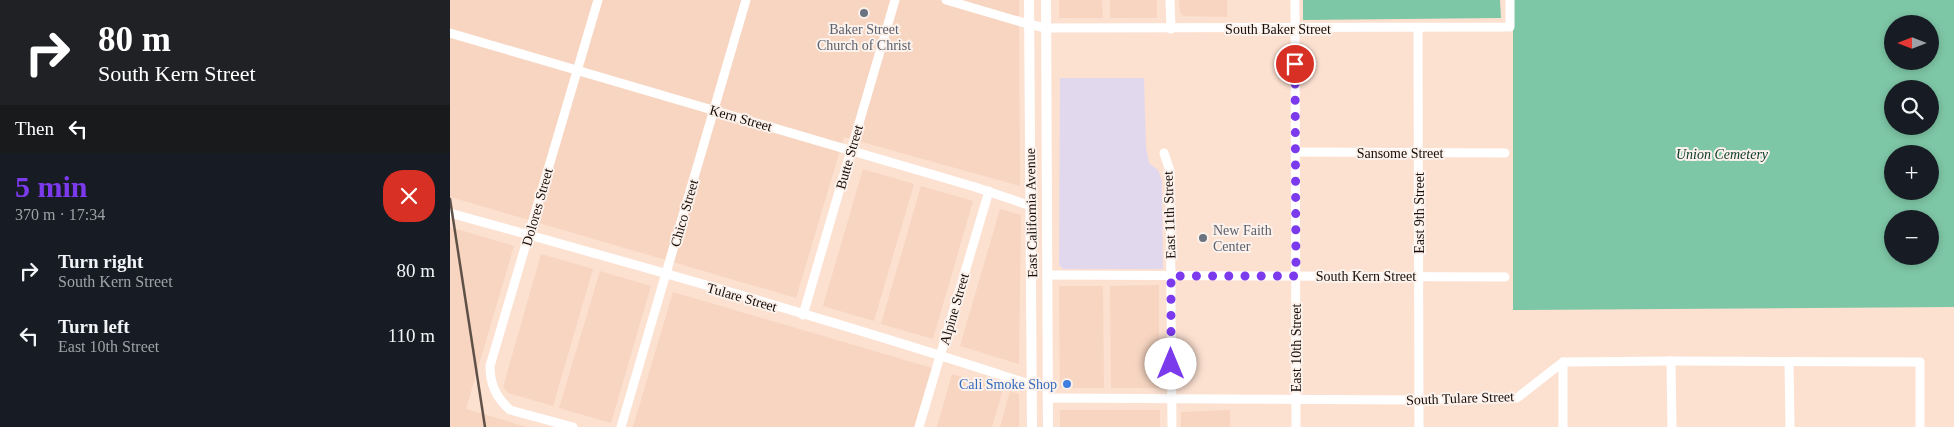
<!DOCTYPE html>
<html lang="en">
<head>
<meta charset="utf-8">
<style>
  body { margin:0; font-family:Georgia,serif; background:#242831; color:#f1f3f6; height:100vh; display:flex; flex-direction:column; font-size:19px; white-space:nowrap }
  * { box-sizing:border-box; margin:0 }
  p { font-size:16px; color:#9ea1a6 }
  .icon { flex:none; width:28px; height:28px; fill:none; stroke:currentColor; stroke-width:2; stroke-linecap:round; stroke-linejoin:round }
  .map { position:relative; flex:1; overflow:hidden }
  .sheet { display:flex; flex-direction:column; background:#171b24; width:450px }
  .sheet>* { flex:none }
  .hud { background:#202124; color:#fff; overflow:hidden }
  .needle { width:32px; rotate:270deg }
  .tools { position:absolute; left:1434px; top:15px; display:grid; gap:10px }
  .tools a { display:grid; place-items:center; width:55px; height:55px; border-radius:50%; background:#171b24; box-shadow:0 2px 8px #0003; font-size:25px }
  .pin { position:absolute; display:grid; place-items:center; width:42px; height:42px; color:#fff; margin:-21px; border:2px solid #fff; border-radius:50%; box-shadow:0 1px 5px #0007 }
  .me { position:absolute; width:55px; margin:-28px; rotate:0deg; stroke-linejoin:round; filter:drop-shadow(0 0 4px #0008) }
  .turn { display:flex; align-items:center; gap:18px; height:105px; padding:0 15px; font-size:22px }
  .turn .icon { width:65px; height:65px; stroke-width:2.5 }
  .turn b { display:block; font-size:35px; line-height:42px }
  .then { display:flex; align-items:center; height:48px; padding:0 15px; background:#0003; gap:10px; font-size:19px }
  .round { display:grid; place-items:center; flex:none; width:52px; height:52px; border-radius:20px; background:#242831 }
  .overview { display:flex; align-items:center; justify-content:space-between; height:85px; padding:0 15px }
  h1 { font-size:30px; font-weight:700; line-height:38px; color:#7c3aed }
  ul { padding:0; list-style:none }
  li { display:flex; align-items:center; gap:15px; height:65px; padding:0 15px }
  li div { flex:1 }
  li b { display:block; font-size:19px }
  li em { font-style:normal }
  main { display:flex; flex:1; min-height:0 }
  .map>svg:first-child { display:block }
  .built { fill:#f7d5c1 }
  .education { fill:#e2d8ed }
  .green { fill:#7ec7a6; fill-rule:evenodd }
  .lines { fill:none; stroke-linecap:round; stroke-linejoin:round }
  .minor { stroke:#fff; stroke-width:9 }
  .major { stroke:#fff; stroke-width:10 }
  .rail { stroke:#5f5148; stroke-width:2.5 }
  .route { stroke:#7c3aed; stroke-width:9; stroke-dasharray:0 16.2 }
  .worship-dot { fill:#6b7280; stroke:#fcf1eb; stroke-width:2 }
  .shop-dot { fill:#3f7fe0; stroke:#fcf1eb; stroke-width:2 }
  .labels { text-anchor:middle; stroke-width:4; stroke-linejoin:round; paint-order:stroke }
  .worship-label { font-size:14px; fill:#5b616d; stroke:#fcf1eb }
  .street-label { font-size:14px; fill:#170e09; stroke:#fcf1eb }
  .park-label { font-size:14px; font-style:italic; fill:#063827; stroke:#fcf1eb }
  .shop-label { font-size:14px; fill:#366cbe; stroke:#fcf1eb; text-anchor:end }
</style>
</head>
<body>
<main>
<section class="sheet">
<div class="hud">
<div class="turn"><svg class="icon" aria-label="right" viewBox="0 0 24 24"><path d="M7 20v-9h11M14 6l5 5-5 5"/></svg><div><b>80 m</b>South Kern Street</div></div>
<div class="then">Then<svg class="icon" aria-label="left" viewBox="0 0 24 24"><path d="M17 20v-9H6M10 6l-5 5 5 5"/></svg></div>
</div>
<div class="overview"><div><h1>5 min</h1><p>370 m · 17:34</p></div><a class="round" style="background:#d93025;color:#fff"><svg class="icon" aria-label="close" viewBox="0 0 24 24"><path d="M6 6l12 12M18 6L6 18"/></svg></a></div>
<ul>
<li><svg class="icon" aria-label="right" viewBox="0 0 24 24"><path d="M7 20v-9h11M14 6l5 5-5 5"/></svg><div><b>Turn right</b><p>South Kern Street</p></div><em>80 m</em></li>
<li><svg class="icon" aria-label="left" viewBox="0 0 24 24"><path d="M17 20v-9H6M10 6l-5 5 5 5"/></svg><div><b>Turn left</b><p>East 10th Street</p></div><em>110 m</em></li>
</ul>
</section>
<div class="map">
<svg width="1504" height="427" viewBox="0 0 1504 427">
  <rect width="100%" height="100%" fill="#fce1d1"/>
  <!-- built -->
  <g class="built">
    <polygon points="0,0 569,0 570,186 394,137 346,298 0,197"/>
    <polygon points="609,0 652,0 653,18 609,18"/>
    <rect x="660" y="0" width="47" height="18"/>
    <polygon points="729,0 777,0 777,17 734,16 730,13"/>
    <polygon points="413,169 464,184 424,321 373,306"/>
    <polygon points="471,186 523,201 483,339 431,324"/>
    <polygon points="550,209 571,215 569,364 510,346"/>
    <polygon points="0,227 64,246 16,409 77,427 0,427"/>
    <polygon points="91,254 143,269 103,406 58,393 53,387"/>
    <polygon points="150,271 201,286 161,423 109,408"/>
    <polygon points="709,285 709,388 661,388 660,286"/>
    <polygon points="609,286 653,286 654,388 610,388"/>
    <polygon points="223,292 482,368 464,427 183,427"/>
    <polygon points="502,374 553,389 542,427 487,427"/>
    <polygon points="560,391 569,394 569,427 550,427"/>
    <rect x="610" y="410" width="100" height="17"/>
    <polygon points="780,410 780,427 731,427 731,412"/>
  </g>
  <!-- education -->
  <polygon class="education" points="610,78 694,78 696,147 699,163 708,170 712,181 713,269 613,269 609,265"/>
  <!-- green -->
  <g class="green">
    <polygon points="853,0 1050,0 1051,18 853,20"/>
    <path d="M1063 0H1504V307L1063 310ZM1442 24H1480V61H1442ZM1442 89H1480V126H1442ZM1442 154H1480V191H1442ZM1442 219H1480V256H1442Z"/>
  </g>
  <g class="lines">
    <!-- minor -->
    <g class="minor">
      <polyline points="496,0 578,24 596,28 1060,27 1060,0"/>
      <polyline points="720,0 721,29"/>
      <polyline points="845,0 846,427"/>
      <polyline points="968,29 969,427"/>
      <polyline points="0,33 525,187 581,206"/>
      <polyline points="845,152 1055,153"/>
      <polyline points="714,153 720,171 722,427"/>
      <path d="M0 213C195 267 390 322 582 385"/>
      <polyline points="597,275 1055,277"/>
      <polyline points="353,315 445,0"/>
      <polyline points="1221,361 1222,427"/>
      <polyline points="1113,362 1113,427"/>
      <polyline points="1339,362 1340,427"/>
      <polyline points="597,398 969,400 1067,398 1113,362 1221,361 1470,362 1470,427"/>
      <path d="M123 427 60 410C46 397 40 385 40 366L148 0"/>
      <polyline points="171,427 296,0"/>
      <polyline points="469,427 539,191"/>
    </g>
    <!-- major -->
    <g class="major">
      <polyline points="579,0 582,427"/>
      <polyline points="596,0 598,427"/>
    </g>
    <!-- rail -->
    <polyline class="rail" points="0,199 35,427"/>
  </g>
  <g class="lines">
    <!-- route -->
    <polyline class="route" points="721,364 721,276 846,276 845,64"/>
  </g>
  <!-- markers -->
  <g class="worship-dot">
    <circle cx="414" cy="13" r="5"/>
    <circle cx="753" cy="238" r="5"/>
  </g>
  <circle class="shop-dot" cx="617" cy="384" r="5"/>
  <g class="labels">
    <!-- worship labels -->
    <g class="worship-label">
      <text x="414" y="34">Baker Street<tspan x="414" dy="16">Church of Christ</tspan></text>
      <text x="763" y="235" text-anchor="start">New Faith<tspan x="763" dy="16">Center</tspan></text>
    </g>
    <!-- street labels -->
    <g class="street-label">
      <text x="828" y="34">South Baker Street</text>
      <text transform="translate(291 118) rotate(16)" y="5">Kern Street</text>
      <text x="950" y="158">Sansome Street</text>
      <text transform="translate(399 157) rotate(-74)" y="5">Butte Street</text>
      <text transform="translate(87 207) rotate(-74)" y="5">Dolores Street</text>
      <text transform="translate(234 213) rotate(-74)" y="5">Chico Street</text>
      <text transform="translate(581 213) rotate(-91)" y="5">East California Avenue</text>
      <text transform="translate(969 213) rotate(-90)" y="5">East 9th Street</text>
      <text transform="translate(719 215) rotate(-92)" y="5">East 11th Street</text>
      <text x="916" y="281">South Kern Street</text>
      <text transform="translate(292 297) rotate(16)" y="5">Tulare Street</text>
      <text transform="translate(504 309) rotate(-74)" y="5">Alpine Street</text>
      <text transform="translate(846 348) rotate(-90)" y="5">East 10th Street</text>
      <text transform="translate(1010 398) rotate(-2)" y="5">South Tulare Street</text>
    </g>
    <!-- park labels -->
    <g class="park-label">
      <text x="1272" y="159">Union Cemetery</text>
    </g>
    <!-- shop labels -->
    <g class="shop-label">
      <text x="607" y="389">Cali Smoke Shop</text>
    </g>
  </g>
</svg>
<div class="tools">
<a><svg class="needle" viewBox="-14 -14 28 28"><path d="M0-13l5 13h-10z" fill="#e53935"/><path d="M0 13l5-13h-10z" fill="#9ea1a6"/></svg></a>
<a><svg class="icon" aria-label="search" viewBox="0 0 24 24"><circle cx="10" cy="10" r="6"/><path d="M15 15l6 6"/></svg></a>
<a>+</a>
<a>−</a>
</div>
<div class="pin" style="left:845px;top:64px;background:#d93025"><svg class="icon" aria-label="arrive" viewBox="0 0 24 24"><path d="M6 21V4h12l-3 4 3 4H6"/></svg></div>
<svg class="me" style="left:721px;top:364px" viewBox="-20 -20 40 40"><circle r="19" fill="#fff"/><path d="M0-13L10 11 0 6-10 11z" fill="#7c3aed"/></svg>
</div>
</main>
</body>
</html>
